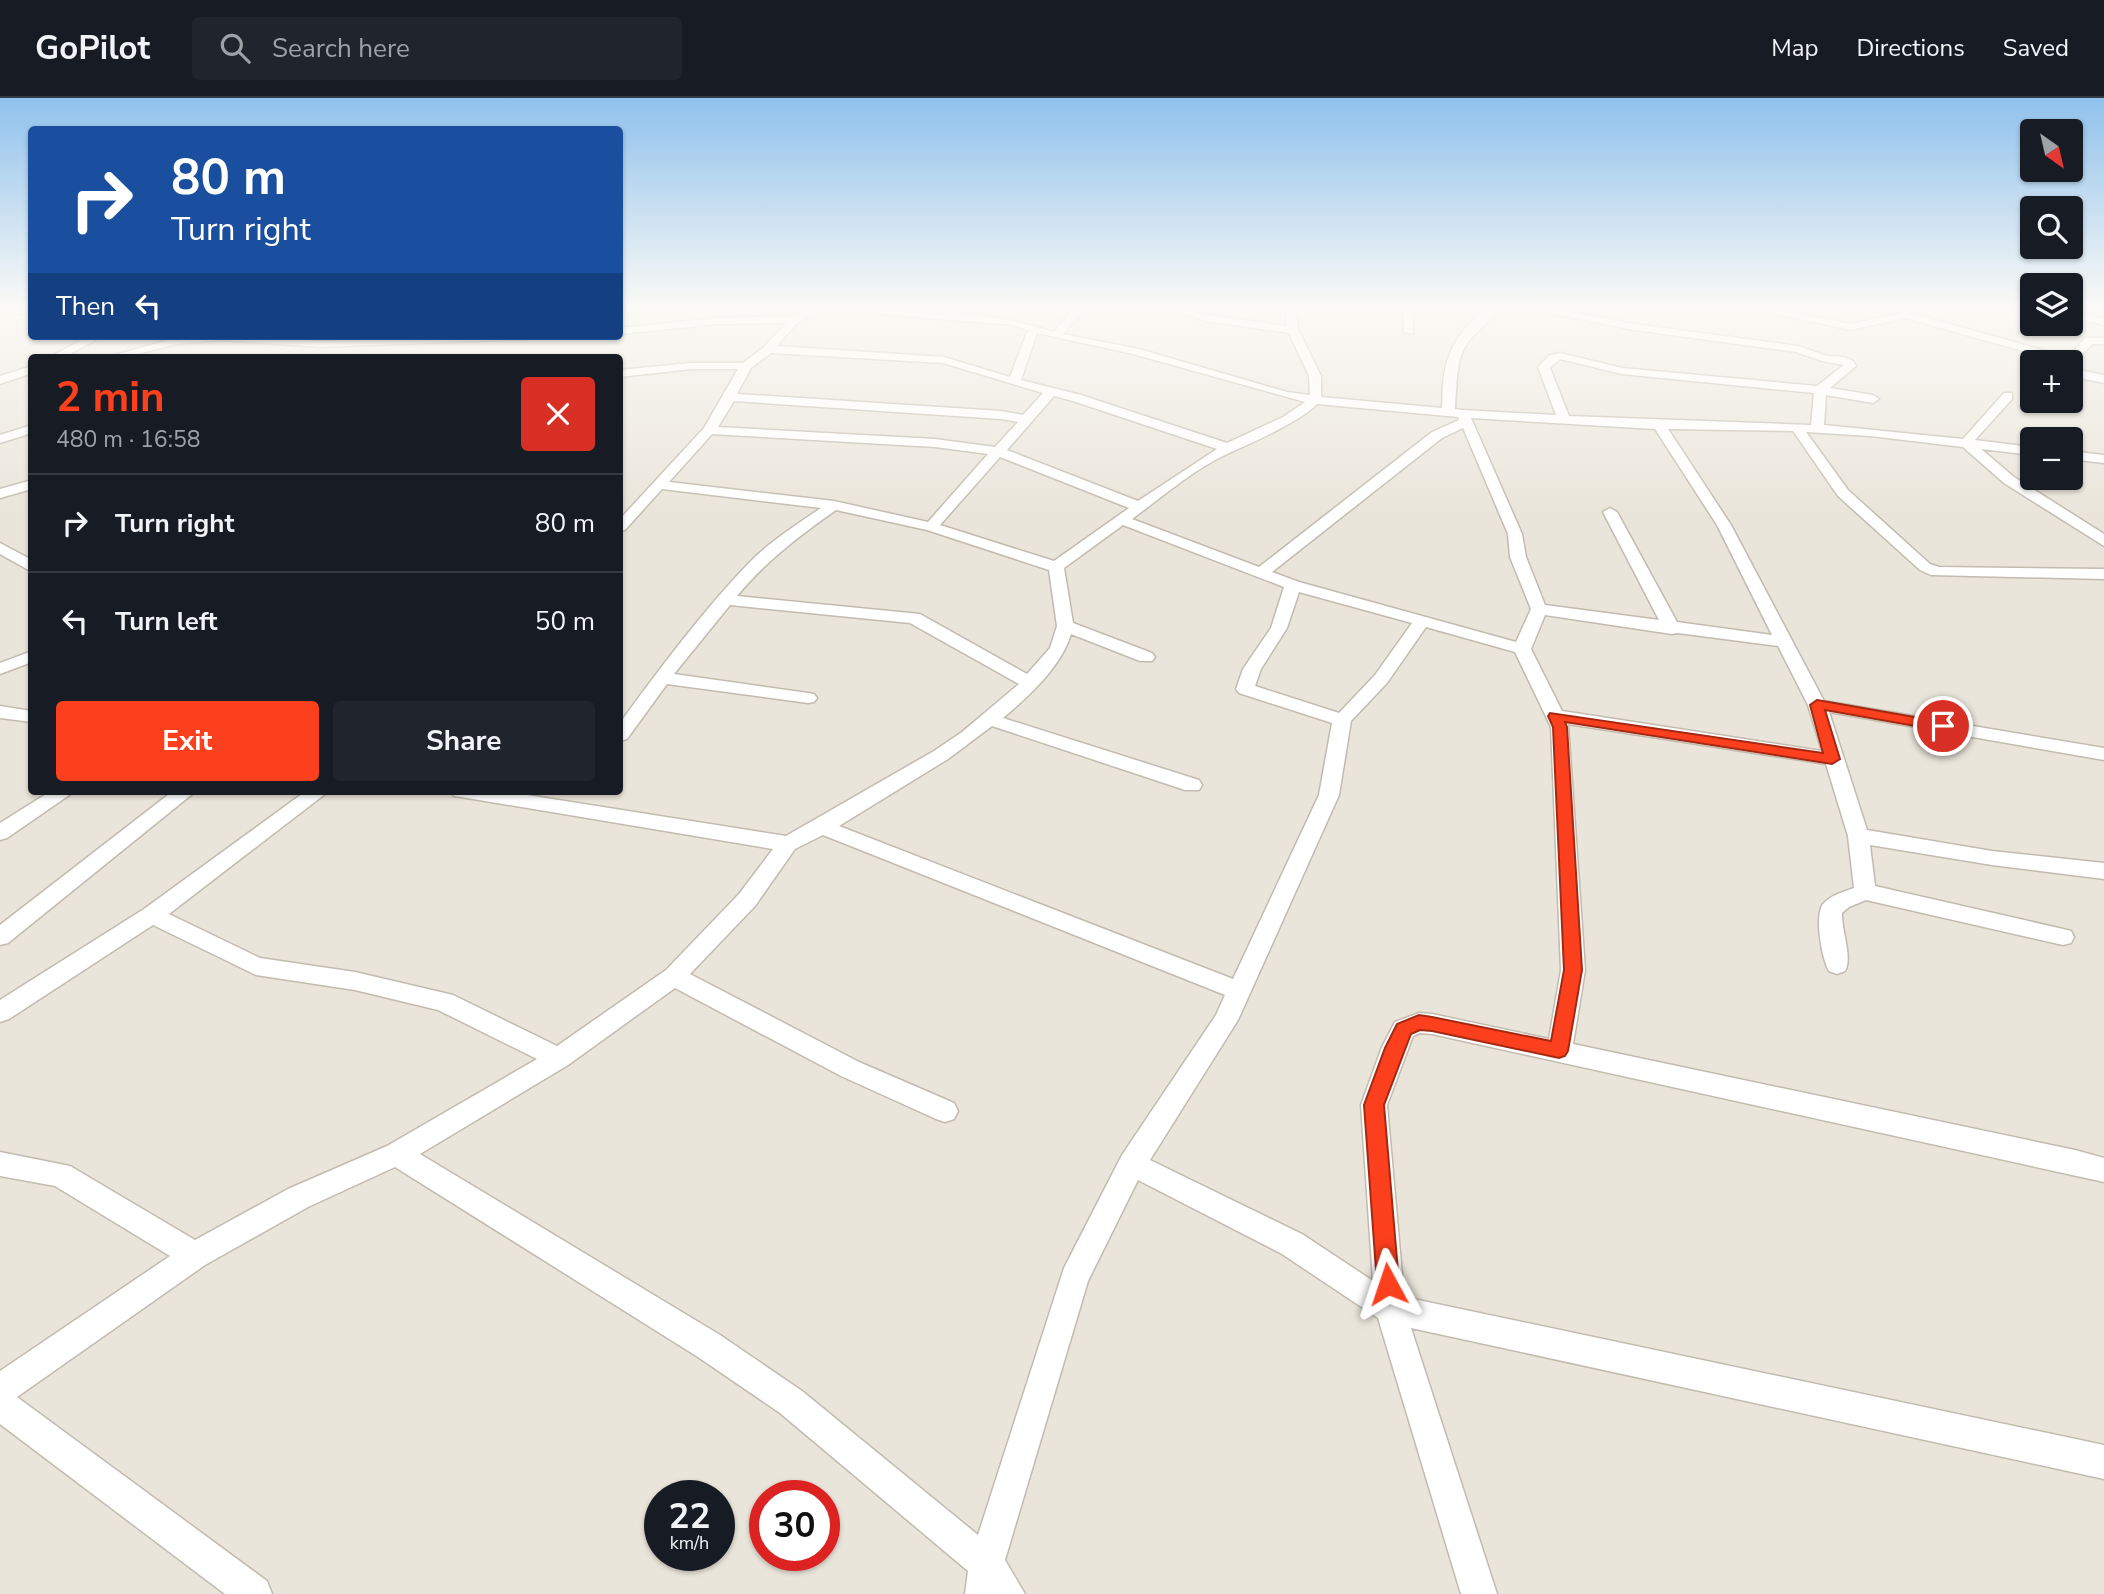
<!DOCTYPE html>
<html lang="en">
<head>
<meta charset="utf-8">
<style>
  body { margin:0; font-family:"Nunito Sans",sans-serif; background:#20242c; color:#f1f3f6; height:100vh; display:flex; flex-direction:column; font-size:26px; white-space:nowrap }
  * { box-sizing:border-box; margin:0 }
  p { font-size:23px; color:#9ea1a6 }
  .icon { flex:none; width:38px; height:38px; fill:none; stroke:currentColor; stroke-width:2; stroke-linecap:round; stroke-linejoin:round }
  .map { position:relative; flex:1; overflow:hidden }
  .panel { position:absolute; left:28px; top:256px; width:595px; height:441px; display:flex; flex-direction:column; background:#171b24; border-radius:7px; box-shadow:0 2px 5px #0004 }
  .panel>* { flex:none }
  .top-card { position:absolute; left:28px; top:28px; width:595px; height:214px; border-radius:7px; box-shadow:0 2px 5px #0004; background:#1a4fa0; color:#fff; overflow:hidden }
  .needle { width:46px; rotate:146deg }
  .controls { position:absolute; left:2020px; top:21px; display:grid; gap:14px }
  .controls a { display:grid; place-items:center; width:63px; height:63px; border-radius:7px; background:#171b24; box-shadow:0 2px 5px #0004; font-size:35px }
  .speed { position:absolute; left:644px; top:1382px; display:flex; gap:14px; font-size:35px; font-weight:700; text-align:center }
  .speed>* { display:grid; place-content:center; width:91px; height:91px; border-radius:50%; background:#171b24; box-shadow:0 2px 5px #0004; line-height:1 }
  .speed small { font-size:18px; font-weight:400 }
  .speed .limit { border:10px solid #d22; background:#fff; color:#111 }
  .pin { position:absolute; display:grid; place-items:center; width:60px; height:60px; color:#fff; margin:-30px; border:4px solid #fff; border-radius:50%; box-shadow:0 2px 7px #0007 }
  .me { position:absolute; width:77px; margin:-38px; rotate:355deg; stroke-linejoin:round; filter:drop-shadow(0 0 5px #0008) }
  .turn { display:flex; align-items:center; gap:24px; height:147px; padding:0 28px; font-size:32px }
  .turn .icon { width:91px; height:91px; stroke-width:2.5 }
  .turn b { display:block; font-size:49px; line-height:60px }
  .then { display:flex; align-items:center; height:66px; padding:0 28px; background:#0003; gap:14px; font-size:26px }
  .round { display:grid; place-items:center; flex:none; width:74px; height:74px; border-radius:7px; background:#20242c }
  .overview { display:flex; align-items:center; justify-content:space-between; height:119px; padding:0 28px }
  h1 { font-size:42px; font-weight:700; line-height:52px; color:#fc3f1d }
  .action { display:flex; gap:14px; margin-top:auto; padding:14px 28px }
  .action a { flex:1; height:80px; border-radius:7px; background:#fc3f1d; color:#fff; font-size:28px; font-weight:700; line-height:80px; text-align:center }
  .action a+a { background:#20242c; color:#f1f3f6 }
  ul { padding:0; list-style:none }
  li { display:flex; align-items:center; gap:21px; height:98px; padding:0 28px; border-top:2px solid #363941 }
  li div { flex:1 }
  li b { display:block; font-size:26px }
  li em { font-style:normal }
  header { display:flex; align-items:center; gap:42px; box-sizing:border-box; height:98px; padding:0 35px; background:#171b24; border-bottom:2px solid #363941 }
  header strong { font-size:33px }
  nav { display:flex; gap:38px; margin-inline-start:auto; font-size:24px }
  .search { width:490px; height:63px; background:#20242c; display:flex; align-items:center; gap:18px; box-sizing:border-box; padding:0 24px; border-radius:7px; color:#9ea1a6; font-size:26px }
  .map>svg:first-child { display:block }
  .residential { fill:#eae5da; fill-rule:evenodd }
  .lines { fill:none; stroke-linecap:round; stroke-linejoin:round }
  .minor-casing { stroke:#c2bbae; stroke-width:3 }
  .minor { fill:#fff; fill-rule:evenodd }
  .route { fill:#fc3f1d; stroke:#a42913; stroke-width:2 }
</style>
</head>
<body>
<header>
<strong>GoPilot</strong>
<div class="search"><svg class="icon" aria-label="search" viewBox="0 0 24 24"><circle cx="10" cy="10" r="6"/><path d="M15 15l6 6"/></svg>Search here</div>
<nav><a>Map</a><a>Directions</a><a>Saved</a></nav>
</header>
<div class="map">
<svg width="2104" height="1496" viewBox="0 0 2104 1496">
  <rect width="100%" height="100%" fill="#f6f3ec"/>
  <!-- residential -->
  <path class="residential" d="M0 209H31L32 238H620V209H2032V226H2070V209H2104V1496H0ZM32 259H620V693H32ZM2032 264H2070V303H2032ZM2032 341H2070V380H2032ZM660 1398H719V1458H660ZM765 1398H824V1458H765Z"/>
  <g class="lines">
    <defs>
      <g id="minor">
        <path d="M810 209H823L795 227 777 248 944 259 1010 279 1028 232 1013 227 835 212 830 209C904 209 984 211 1054 234L1075 209H1086L1063 236 1139 251 1287 294 1310 297 1309 278 1289 235 1206 223 1165 209H1182L1207 217 1287 228 1285 209H1295L1298 231 1321 278V299L1442 310C1443 298 1442 285 1445 272 1450 245 1474 209 1504 209 1457 252 1459 247 1455 311L1463 312 1556 317 1538 269 1550 257 1560 255 1622 270 1817 288 1844 267 1822 263 1796 254 1634 232 1521 209H1545L1634 226 1798 248 1827 258 1844 259 1853 263 1856 268 1830 290 1873 297 1879 301 1873 305 1826 297 1824 327 1963 341 2004 295H2012V301L1975 342 2032 349V357L1981 351 2014 379 2104 436V448L2004 385 1963 349 1870 338 1806 334 1848 392 1930 466 1939 469 2104 471V481L1931 477 1920 472 1838 398 1793 333 1668 331 1731 427 1824 603 2104 650V662L1829 614 1867 732 1992 753 2104 765V781L1992 767 1870 747 1875 788 2063 831 2071 833 2074 839 2071 845 2063 847 1866 802 1849 809 1842 815C1841 832 1853 859 1845 873L1837 876 1829 873C1822 861 1814 818 1823 806 1831 797 1843 794 1854 790L1848 738 1826 666 1568 626 1585 872 1573 946 2075 1052 2104 1060V1084L1432 936 1420 935 1413 938 1387 1007 1404 1199 2104 1347V1381L1411 1230 1497 1496H1461L1378 1220 1282 1156 1138 1082 1088 1183 1005 1462 1025 1496H965L968 1473 780 1315 698 1259 395 1069 308 1109 205 1167 17 1299 267 1483 272 1496H225L0 1326V1273L170 1158 55 1088 0 1078V1054L70 1068 195 1142 288 1091 387 1048 537 961 438 912 355 892 256 877 153 827 9 921 0 924V902L144 811 306 693H329L169 816 260 860 355 874 453 897 557 948 666 872 739 796 773 751 461 699 454 698 451 693H501L786 738 934 653 962 634 1019 586 910 525 730 507 674 576 808 595 814 596 817 600 814 604 808 605 667 586 627 641 620 643V625C660 570 702 514 748 466 769 444 796 427 821 410L662 391 625 432 620 433V421L704 330 738 271H691L620 279V272L691 265H743L764 249 786 225 719 226 620 236V230L719 220 795 218ZM1037 235 1133 256 1305 304 1283 319 1227 345 1081 297 1021 282ZM771 255 943 265 1043 295 1023 317 1001 313 737 296 751 270ZM1560 261 1622 276 1814 295 1811 327 1569 318 1550 270ZM1054 298 1073 303 1217 351 1138 403 1007 352ZM734 303 1001 321 1018 324 995 349 935 341 718 329ZM1317 306 1458 319 1459 322 1432 334 1259 469 1132 421C1162 399 1193 372 1227 356 1249 346 1300 324 1317 306ZM1471 320 1655 331 1717 427 1772 537 1677 524 1617 414 1610 410 1603 414 1659 522 1545 507 1526 459 1522 436ZM1463 330 1508 436 1510 459 1531 511 1516 544 1299 484 1272 474 1442 340ZM712 336 935 349 988 356 928 424 834 403 669 384ZM1000 359 1129 410 1054 463 940 427ZM836 412 927 432 1049 472 1057 528 1050 550 1027 576 920 516 737 498C766 463 799 438 836 412ZM1123 427 1284 489 1271 530 1243 571 1236 591 1239 595 1332 625 1319 697 1233 881 839 728 948 661 992 628 1185 692H1199L1202 687 1199 682 1003 620C1029 598 1061 569 1071 536L1140 563H1152L1155 559 1152 555 1073 525 1064 470ZM1299 494 1412 525 1375 577 1339 615 1255 588 1261 571 1287 530ZM1545 517 1672 536 1678 535 1778 548 1808 607 1822 653 1562 613 1531 551ZM1426 529 1515 554 1551 629 1561 872 1549 941 1432 916 1419 915 1395 924 1382 949 1361 1007 1373 1183 1302 1136 1150 1062 1238 922 1339 697 1351 623 1387 585ZM823 737 1225 897 1216 917 1122 1057 1064 1170 978 1437 802 1293 720 1237 420 1056 568 967 675 890 841 978 936 1021 945 1024 954 1021 958 1013 954 1005 859 964 690 876 755 808 795 751Z"/>
        <polygon points="1403,209 1413,209 1413,236 1404,234"/>
        <polygon points="1743,209 1766,209 1851,226 1902,215 1911,209 1925,209 1914,216 2068,259 2085,240 2104,240 2104,246 2092,246 2076,264 2074,271 2104,277 2104,285 2070,278 2070,264 2062,264 1905,220 1851,232"/>
        <polygon points="8,210 32,210 32,216 4,215 4,211"/>
        <polygon points="2070,212 2104,221 2104,227 2070,218"/>
        <polygon points="89,238 103,238 65,259 50,259"/>
        <polygon points="195,238 254,238 320,243 535,238 530,241 320,249 222,242 176,246 126,259 107,259 176,240"/>
        <polygon points="32,268 32,275 0,286 0,278"/>
        <polygon points="32,327 32,335 0,345 0,337"/>
        <polygon points="2070,353 2104,357 2104,365 2070,361"/>
        <polygon points="32,382 32,391 0,400 0,391"/>
        <polygon points="0,445 32,462 32,474 0,456"/>
        <polygon points="32,553 32,564 0,576 0,565"/>
        <polygon points="0,608 32,613 32,624 0,620"/>
        <polygon points="51,693 75,693 7,740 0,742 0,725"/>
        <polygon points="173,693 196,693 8,845 0,847 0,827"/>
      </g>
    </defs>
    <!-- minor casing -->
    <use href="#minor" class="minor-casing"/>
    <!-- minor -->
    <use href="#minor" class="minor"/>
  </g>
  <!-- sky -->
  <linearGradient id="sky" x2="0" y2="1"><stop stop-color="#8fc1ec"/><stop offset="0.5" stop-color="#fbfaf6"/><stop offset="1" stop-color="#fbfaf6" stop-opacity="0"/></linearGradient>
  <rect width="2104" height="419" fill="url(#sky)"/>
  <!-- route -->
  <polygon class="route" points="1817,602 1943,624 1950,628 1943,633 1825,612 1840,661 1832,666 1565,624 1567,629 1582,872 1568,953 1565,958 1559,960 1432,933 1420,932 1411,936 1384,1007 1399,1186 1396,1194 1388,1197 1380,1194 1377,1186 1364,1007 1385,950 1397,926 1419,917 1432,919 1551,943 1564,872 1553,629 1548,618 1550,615 1823,655 1810,607"/>
</svg>
<div class="controls">
<a><svg class="needle" viewBox="-14 -14 28 28"><path d="M0-13l5 13h-10z" fill="#e53935"/><path d="M0 13l5-13h-10z" fill="#9ea1a6"/></svg></a>
<a><svg class="icon" aria-label="search" viewBox="0 0 24 24"><circle cx="10" cy="10" r="6"/><path d="M15 15l6 6"/></svg></a>
<a><svg class="icon" aria-label="layers" viewBox="0 0 24 24"><path d="M12 4l9 5-9 5-9-5zM3 14l9 5 9-5"/></svg></a>
<a>+</a>
<a>−</a>
</div>
<div class="speed"><div>22<small>km/h</small></div><div class="limit">30</div></div>
<div class="pin" style="left:1943px;top:628px;background:#d93025"><svg class="icon" aria-label="arrive" viewBox="0 0 24 24"><path d="M6 21V4h12l-3 4 3 4H6"/></svg></div>
<svg class="me" style="left:1388px;top:1186px" viewBox="-20 -20 40 40"><path d="M0-17L14 15 0 8-14 15z" fill="#fc3f1d" stroke="#fff" stroke-width="4"/></svg>
<div class="top-card">
<div class="turn"><svg class="icon" aria-label="right" viewBox="0 0 24 24"><path d="M7 20v-9h11M14 6l5 5-5 5"/></svg><div><b>80 m</b>Turn right</div></div>
<div class="then">Then<svg class="icon" aria-label="left" viewBox="0 0 24 24"><path d="M17 20v-9H6M10 6l-5 5 5 5"/></svg></div>
</div>
<section class="panel">
<div class="overview"><div><h1>2 min</h1><p>480 m · 16:58</p></div><a class="round" style="background:#d93025;color:#fff"><svg class="icon" aria-label="close" viewBox="0 0 24 24"><path d="M6 6l12 12M18 6L6 18"/></svg></a></div>
<ul>
<li><svg class="icon" aria-label="right" viewBox="0 0 24 24"><path d="M7 20v-9h11M14 6l5 5-5 5"/></svg><div><b>Turn right</b></div><em>80 m</em></li>
<li><svg class="icon" aria-label="left" viewBox="0 0 24 24"><path d="M17 20v-9H6M10 6l-5 5 5 5"/></svg><div><b>Turn left</b></div><em>50 m</em></li>
</ul>
<div class="action"><a>Exit</a><a>Share</a></div>
</section>
</div>
</body>
</html>
